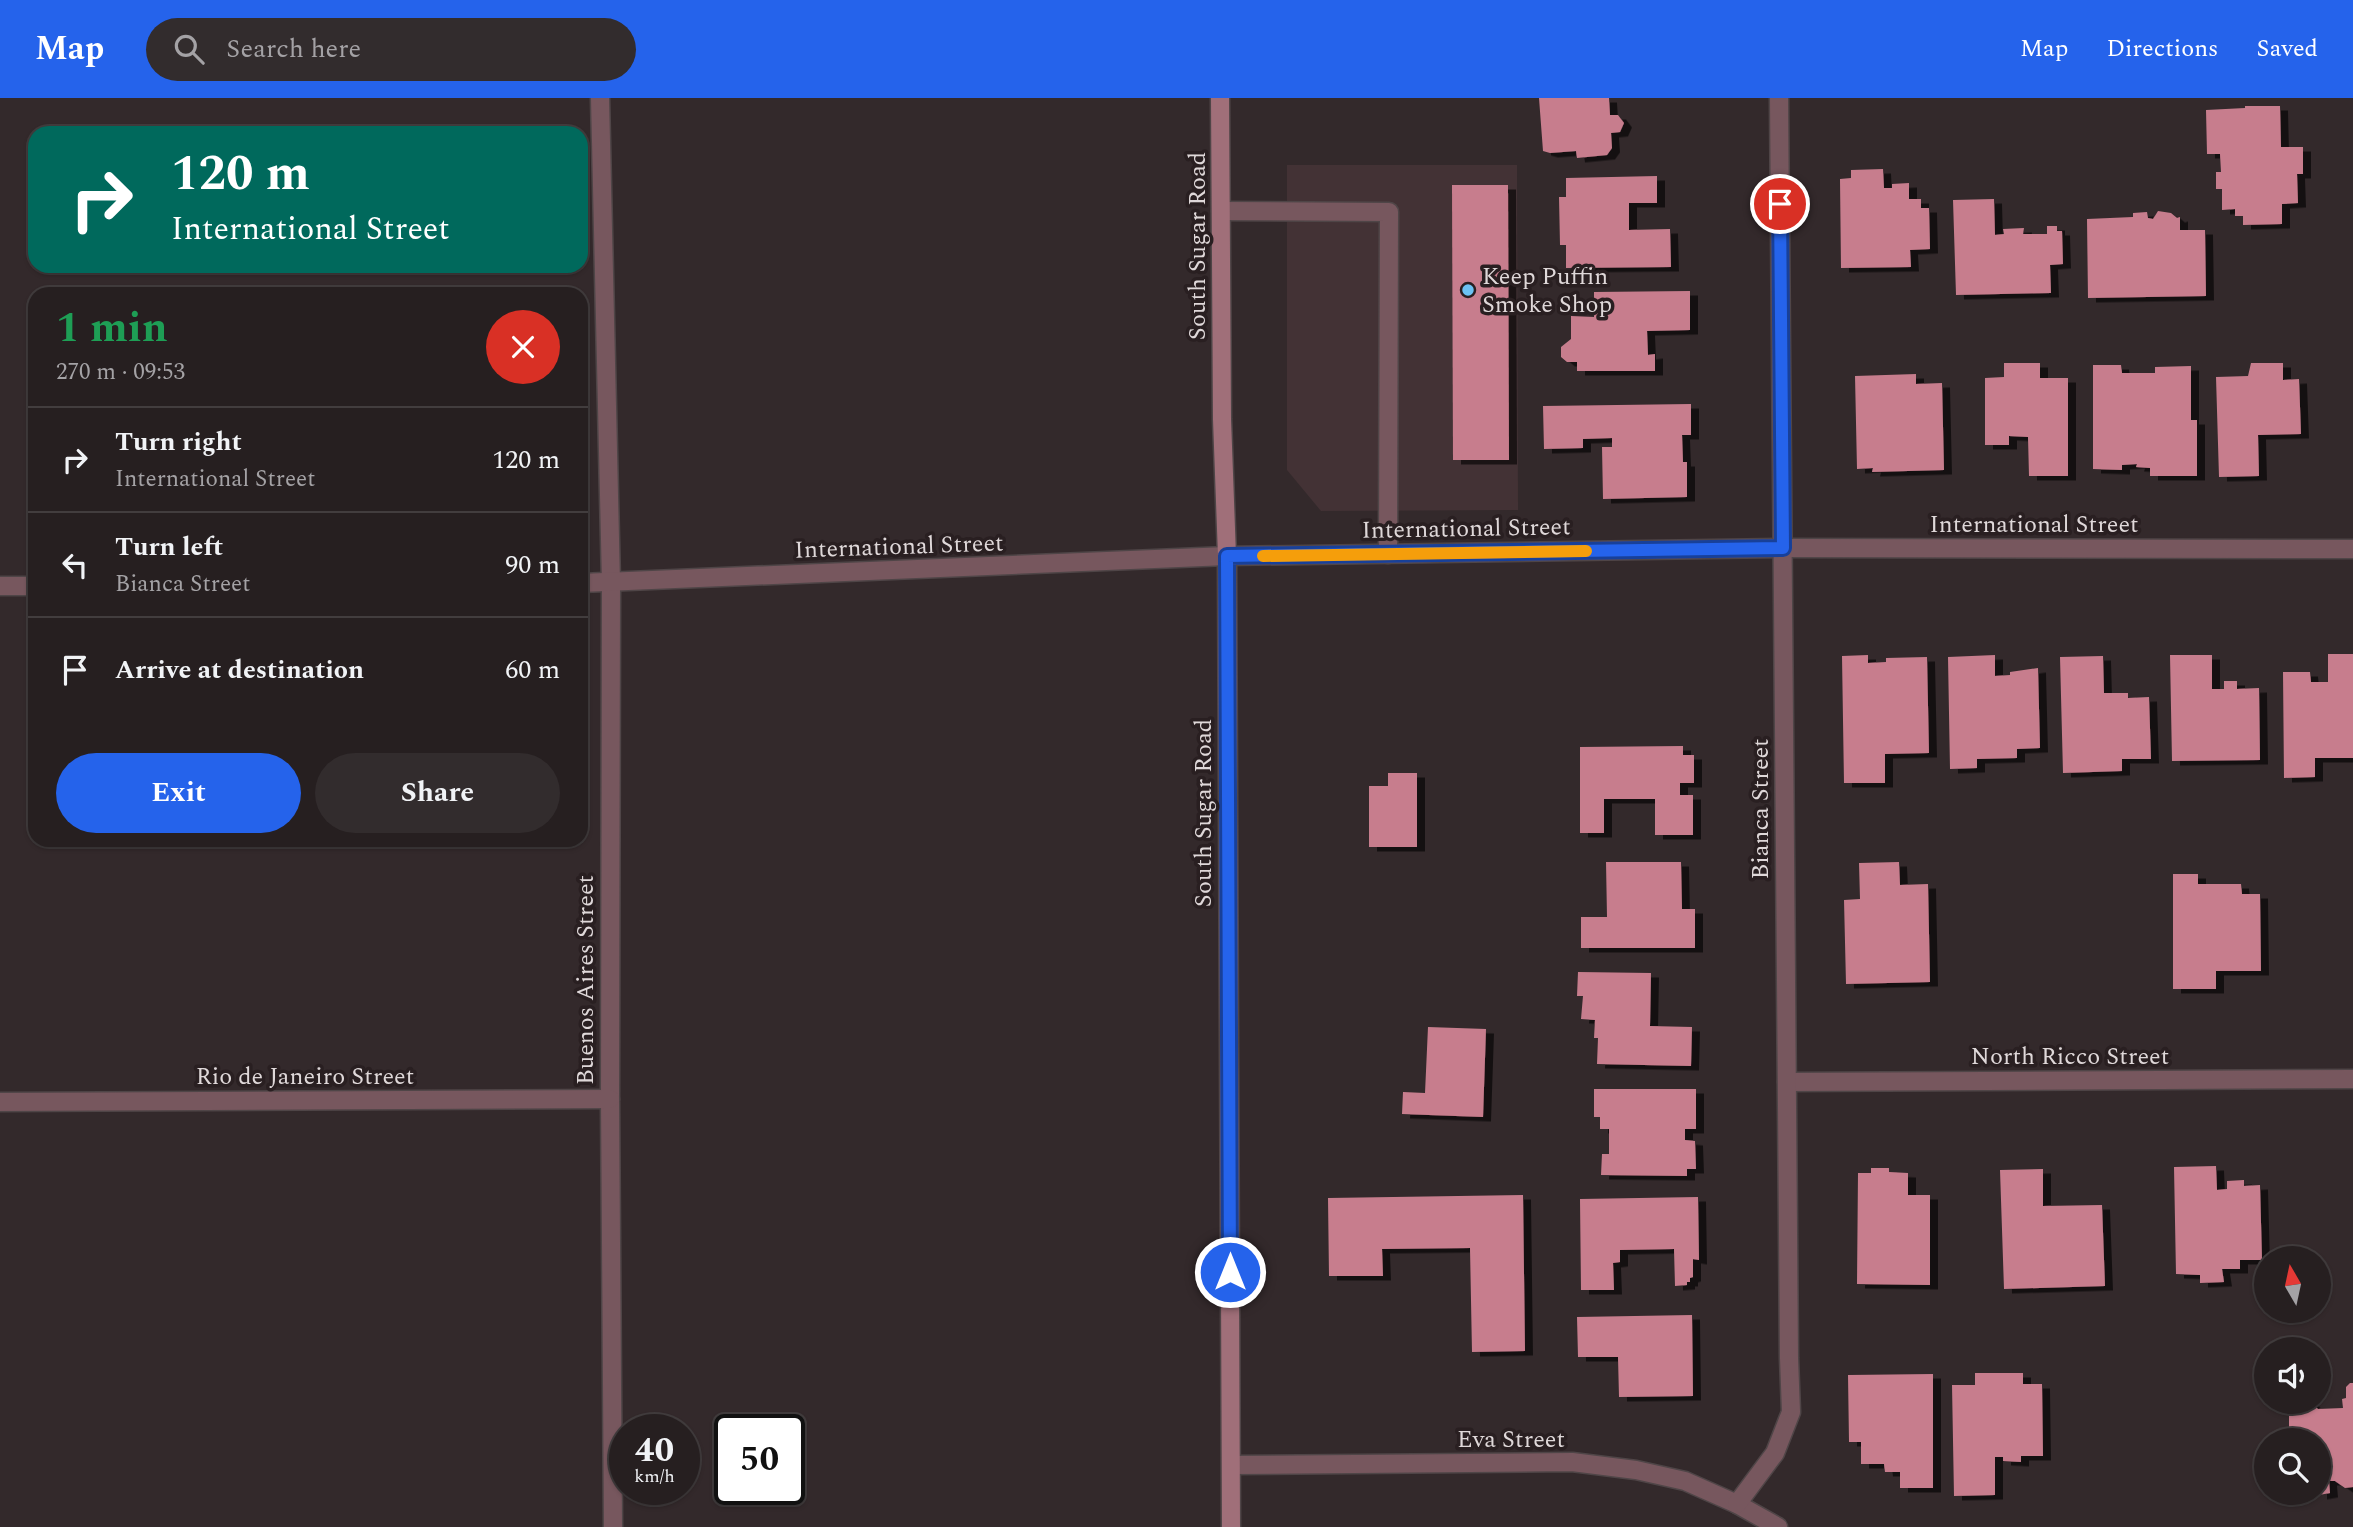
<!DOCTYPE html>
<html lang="en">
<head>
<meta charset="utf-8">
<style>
  body { margin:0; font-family:Spectral,serif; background:#322c2d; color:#f1f3f6; height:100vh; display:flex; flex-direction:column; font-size:26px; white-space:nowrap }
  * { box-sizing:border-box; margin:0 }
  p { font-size:23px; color:#a4a2a5 }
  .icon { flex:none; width:38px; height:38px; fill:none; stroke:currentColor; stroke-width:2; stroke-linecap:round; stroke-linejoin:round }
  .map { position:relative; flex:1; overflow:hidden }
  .panel { position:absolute; left:28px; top:189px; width:560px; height:560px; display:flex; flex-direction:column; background:#261f20; border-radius:21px; box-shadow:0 2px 5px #0004,0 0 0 2px #423d3e }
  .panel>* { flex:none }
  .banner { position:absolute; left:28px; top:28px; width:560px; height:147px; border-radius:21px; box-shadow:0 2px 5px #0004,0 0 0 2px #423d3e; background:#00695c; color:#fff; overflow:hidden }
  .needle { width:46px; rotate:351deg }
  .tools { position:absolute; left:2254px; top:1148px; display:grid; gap:14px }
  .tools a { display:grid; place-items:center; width:77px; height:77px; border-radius:50%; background:#261f20; box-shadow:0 2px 5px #0004,0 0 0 2px #423d3e; font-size:35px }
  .speed { position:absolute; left:609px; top:1316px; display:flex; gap:14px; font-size:35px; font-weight:700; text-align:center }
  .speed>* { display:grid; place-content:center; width:91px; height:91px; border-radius:50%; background:#261f20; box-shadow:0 2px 5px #0004,0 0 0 2px #423d3e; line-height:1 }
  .speed small { font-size:18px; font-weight:400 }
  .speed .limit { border:4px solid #111; border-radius:10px; background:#fff; color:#111 }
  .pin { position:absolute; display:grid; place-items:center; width:60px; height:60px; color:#fff; margin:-30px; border:4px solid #fff; border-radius:50%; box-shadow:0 2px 7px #0007 }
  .me { position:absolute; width:77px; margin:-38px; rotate:0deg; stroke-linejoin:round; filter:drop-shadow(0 0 5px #0008) }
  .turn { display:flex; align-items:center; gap:24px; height:147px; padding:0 28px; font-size:32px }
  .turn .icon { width:91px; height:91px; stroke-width:2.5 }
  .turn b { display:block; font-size:49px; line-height:60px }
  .round { display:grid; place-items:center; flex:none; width:74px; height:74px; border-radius:37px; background:#322c2d }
  .summary { display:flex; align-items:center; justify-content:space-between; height:119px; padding:0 28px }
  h1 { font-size:42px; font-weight:700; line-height:52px; color:#1e9e55 }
  .cta { display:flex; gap:14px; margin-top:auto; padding:14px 28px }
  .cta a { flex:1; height:80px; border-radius:42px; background:#2563eb; color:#fff; font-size:28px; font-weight:700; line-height:80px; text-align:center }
  .cta a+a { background:#322c2d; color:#f1f3f6 }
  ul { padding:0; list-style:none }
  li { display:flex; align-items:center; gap:21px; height:105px; padding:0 28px; border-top:2px solid #423d3e }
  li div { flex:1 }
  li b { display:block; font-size:26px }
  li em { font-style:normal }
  header { display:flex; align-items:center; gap:42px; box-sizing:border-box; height:98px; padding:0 35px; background:#2563eb; color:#fff }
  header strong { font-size:33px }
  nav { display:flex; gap:38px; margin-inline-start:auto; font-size:24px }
  .search { width:490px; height:63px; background:#322c2d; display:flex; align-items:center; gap:18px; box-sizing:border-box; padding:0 24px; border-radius:38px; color:#a4a2a5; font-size:26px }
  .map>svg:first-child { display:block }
  .built { fill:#433235 }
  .building { fill:#c77d8d; filter:url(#shadow) }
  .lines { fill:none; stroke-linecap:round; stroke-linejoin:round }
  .service-casing { stroke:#4f4547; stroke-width:21 }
  .minor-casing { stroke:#4f4547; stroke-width:21 }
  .secondary-casing { stroke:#4f4547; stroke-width:21 }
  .service { stroke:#77575e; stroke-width:18 }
  .minor { stroke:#77575e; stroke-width:18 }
  .secondary { stroke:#a06f79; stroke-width:18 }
  .route-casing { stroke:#184099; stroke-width:18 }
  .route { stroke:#2563eb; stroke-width:12 }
  .slow { stroke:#f59e0b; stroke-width:12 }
  .poi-dot { fill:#6cc2f3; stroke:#291f21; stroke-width:2.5 }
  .labels { text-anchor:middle; stroke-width:7; stroke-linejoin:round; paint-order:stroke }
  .street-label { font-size:24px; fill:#dfd8d9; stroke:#291f21 }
  .poi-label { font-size:24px; fill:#dfd8d9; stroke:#291f21; text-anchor:start }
</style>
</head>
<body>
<header>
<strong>Map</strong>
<div class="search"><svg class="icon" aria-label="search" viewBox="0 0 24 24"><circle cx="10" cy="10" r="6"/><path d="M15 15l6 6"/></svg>Search here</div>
<nav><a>Map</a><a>Directions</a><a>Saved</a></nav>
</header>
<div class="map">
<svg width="2353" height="1429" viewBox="0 0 2353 1429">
  <defs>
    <filter id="shadow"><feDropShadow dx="8" dy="4.5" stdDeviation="0" flood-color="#0009"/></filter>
  </defs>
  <rect width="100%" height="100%" fill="#33292b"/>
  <!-- built -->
  <polygon class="built" points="1287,67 1517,67 1518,412 1321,413 1287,372"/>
  <!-- building -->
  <g class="building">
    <polygon points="1539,0 1609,0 1610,17 1618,17 1624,25 1620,34 1611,35 1612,50 1607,57 1577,60 1576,53 1550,55 1543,53"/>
    <polygon points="2245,8 2280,8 2281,49 2303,49 2303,76 2297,76 2298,105 2282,106 2282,126 2243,127 2243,118 2235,118 2235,111 2222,112 2222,91 2216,91 2216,74 2221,74 2220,56 2207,56 2206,12 2245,10"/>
    <polygon points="1883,71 1884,90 1892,90 1892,86 1909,85 1909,101 1921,101 1921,110 1929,110 1930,151 1910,152 1911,169 1841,170 1840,81 1851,80 1851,72"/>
    <polygon points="1657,78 1657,105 1629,105 1629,132 1670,131 1671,169 1566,170 1566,147 1560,147 1559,99 1566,99 1566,80"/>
    <polygon points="1452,87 1508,87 1509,362 1453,362"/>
    <polygon points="1994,101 1995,137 2004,136 2003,131 2024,130 2023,136 2047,136 2047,128 2057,128 2057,133 2062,133 2063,166 2050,167 2051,195 1956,197 1953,102"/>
    <polygon points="2158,113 2171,115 2177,120 2180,119 2180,132 2205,132 2206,198 2088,200 2087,121 2133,119 2133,115 2147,114 2148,120 2153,121"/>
    <polygon points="1690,193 1690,232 1647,233 1648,257 1655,256 1655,273 1577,273 1577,264 1567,264 1561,259 1561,249 1571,241 1571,218 1594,219 1594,194"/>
    <polygon points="2004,265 2040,265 2040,280 2068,280 2068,378 2029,378 2028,339 2009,338 2009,347 1985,347 1985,280 2004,279"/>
    <polygon points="2251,265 2283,265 2283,282 2299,281 2301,336 2258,337 2259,378 2219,379 2216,279 2248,278"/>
    <polygon points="2093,267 2121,267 2122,275 2155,275 2155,269 2191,268 2191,322 2197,322 2197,378 2150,378 2150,370 2136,369 2137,366 2122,367 2122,372 2093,371"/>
    <polygon points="1916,276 1916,286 1942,285 1944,372 1872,374 1873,370 1857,371 1855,278"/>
    <polygon points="1691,306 1691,337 1682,337 1683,364 1687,364 1687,399 1603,401 1602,349 1612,349 1612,340 1583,341 1583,350 1544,351 1543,308"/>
    <polygon points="2328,556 2353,556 2353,660 2315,660 2315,679 2284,680 2283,574 2310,574 2311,584 2328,584"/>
    <polygon points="1868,557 1868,565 1886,564 1886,560 1927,559 1929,655 1885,656 1885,685 1844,685 1842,558"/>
    <polygon points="1995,557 1995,578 2010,577 2010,574 2038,570 2040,650 2017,651 2017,660 1977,661 1977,670 1950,671 1948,559"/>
    <polygon points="2170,557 2212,557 2212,591 2224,591 2224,583 2237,583 2237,591 2259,590 2260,662 2172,663"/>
    <polygon points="2103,558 2104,595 2128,595 2128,600 2149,599 2151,661 2122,661 2122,673 2063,675 2060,559"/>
    <polygon points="1683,648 1683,657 1694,657 1694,685 1680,685 1680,697 1693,697 1693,737 1655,737 1655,701 1604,701 1604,735 1580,735 1580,649"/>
    <polygon points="1388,675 1417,675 1417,749 1369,749 1369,688 1388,688"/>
    <polygon points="1606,764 1681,764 1682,811 1695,811 1695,850 1581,850 1581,819 1607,819"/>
    <polygon points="1899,764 1900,787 1928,786 1930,884 1846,886 1844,802 1860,801 1859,765"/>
    <polygon points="2173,776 2198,776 2198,786 2241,786 2242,796 2260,796 2261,873 2216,873 2216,891 2173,891"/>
    <polygon points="1578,874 1651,875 1650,928 1692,929 1691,968 1597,966 1598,940 1594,940 1595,922 1581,921 1583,898 1577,898"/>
    <polygon points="1428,929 1486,931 1483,1019 1402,1016 1403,994 1425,995"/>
    <polygon points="1594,991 1696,991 1696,1031 1685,1031 1685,1042 1695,1043 1696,1071 1687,1071 1687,1078 1601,1077 1602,1056 1609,1056 1609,1031 1600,1031 1600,1019 1594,1019"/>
    <polygon points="2216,1068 2217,1092 2227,1091 2227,1083 2244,1082 2244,1088 2260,1087 2262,1162 2240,1162 2240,1171 2222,1171 2224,1184 2200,1185 2200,1177 2176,1176 2174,1069"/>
    <polygon points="1871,1070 1889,1070 1889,1074 1908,1075 1908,1097 1930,1097 1930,1187 1857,1186 1858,1075 1871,1075"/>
    <polygon points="2043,1071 2043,1108 2102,1107 2105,1188 2004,1191 2000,1072"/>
    <polygon points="1523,1097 1525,1253 1472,1254 1470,1150 1382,1151 1383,1178 1329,1178 1328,1100"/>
    <polygon points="1698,1099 1699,1162 1693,1161 1693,1179 1690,1180 1690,1184 1687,1184 1687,1187 1675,1188 1674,1151 1620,1152 1620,1164 1613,1165 1614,1192 1581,1192 1580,1101"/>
    <polygon points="1692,1217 1693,1298 1619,1299 1618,1259 1578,1259 1577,1219"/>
    <polygon points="1975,1275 2023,1275 2023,1286 2042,1286 2043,1358 2021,1358 2021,1364 2003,1363 2003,1359 1995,1359 1995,1397 1954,1398 1952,1287 1975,1287"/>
    <polygon points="1933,1276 1933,1390 1900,1390 1900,1374 1885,1374 1884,1366 1861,1366 1861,1344 1849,1344 1848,1277"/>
    <polygon points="2350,1285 2353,1285 2353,1389 2345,1390 2335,1383 2329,1383 2330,1395 2319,1397 2319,1342 2289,1342 2289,1308 2292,1304 2311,1304 2318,1311 2343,1310 2342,1301 2346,1300 2346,1289"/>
  </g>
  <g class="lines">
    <defs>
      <polyline id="service" points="1221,113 1389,114 1388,456"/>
      <g id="minor">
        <polyline points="600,0 611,485 610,1001 613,1429"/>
        <polyline points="581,485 1227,458 1782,450 2353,451"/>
        <polyline points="0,488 35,488"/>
        <polyline points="1787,984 2353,981"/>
        <polyline points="0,1004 610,1001"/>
        <polyline points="1232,1367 1572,1364 1636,1372 1685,1383 1737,1406 1778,1429"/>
        <polyline points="1737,1406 1775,1355 1791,1314 1789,1260 1779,0"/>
      </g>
      <polyline id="secondary" points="1220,0 1222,321 1227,458 1231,1429"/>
    </defs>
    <!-- service casing -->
    <use href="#service" class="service-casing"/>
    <!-- minor casing -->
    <use href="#minor" class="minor-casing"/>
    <!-- secondary casing -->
    <use href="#secondary" class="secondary-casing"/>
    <!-- service -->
    <use href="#service" class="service"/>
    <!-- minor -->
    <use href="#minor" class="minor"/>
    <!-- secondary -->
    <use href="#secondary" class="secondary"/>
  </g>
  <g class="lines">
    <defs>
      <polyline id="route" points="1230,1174 1227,458 1783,450 1780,106"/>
    </defs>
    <!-- route casing -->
    <use href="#route" class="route-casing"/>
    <!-- route -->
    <use href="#route" class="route"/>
    <!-- slow -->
    <polyline class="slow" points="1263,458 1586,453"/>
  </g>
  <!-- markers -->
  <circle class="poi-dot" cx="1468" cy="192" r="7"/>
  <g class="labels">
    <!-- street labels -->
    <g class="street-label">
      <text transform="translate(1197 148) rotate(-90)" y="8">South Sugar Road</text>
      <text x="2034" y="434">International Street</text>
      <text transform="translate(1466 430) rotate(-1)" y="8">International Street</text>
      <text transform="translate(899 448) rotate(-2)" y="8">International Street</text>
      <text transform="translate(1760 711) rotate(-90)" y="8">Bianca Street</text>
      <text transform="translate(1203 715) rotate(-90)" y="8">South Sugar Road</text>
      <text transform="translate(585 882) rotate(-90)" y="8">Buenos Aires Street</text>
      <text x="2070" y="966">North Ricco Street</text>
      <text x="305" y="986">Rio de Janeiro Street</text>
      <text x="1511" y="1349">Eva Street</text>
    </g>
    <!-- poi labels -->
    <g class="poi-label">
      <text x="1482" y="186">Keep Puffin<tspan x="1482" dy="28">Smoke Shop</tspan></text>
    </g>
  </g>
</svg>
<div class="tools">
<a><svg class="needle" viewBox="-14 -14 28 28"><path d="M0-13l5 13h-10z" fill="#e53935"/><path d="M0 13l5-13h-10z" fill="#a4a2a5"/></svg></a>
<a><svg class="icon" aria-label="sound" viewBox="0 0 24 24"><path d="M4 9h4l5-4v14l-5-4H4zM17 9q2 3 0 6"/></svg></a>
<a><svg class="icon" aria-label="search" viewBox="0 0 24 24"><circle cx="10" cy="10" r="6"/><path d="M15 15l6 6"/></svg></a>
</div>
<div class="speed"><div>40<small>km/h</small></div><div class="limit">50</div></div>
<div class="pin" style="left:1780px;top:106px;background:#d93025"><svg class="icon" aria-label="arrive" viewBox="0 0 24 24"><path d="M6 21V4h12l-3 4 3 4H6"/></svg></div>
<svg class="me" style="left:1230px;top:1174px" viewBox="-20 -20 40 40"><circle r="17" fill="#2563eb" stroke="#fff" stroke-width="3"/><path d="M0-11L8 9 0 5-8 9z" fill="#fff"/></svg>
<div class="banner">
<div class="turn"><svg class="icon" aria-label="right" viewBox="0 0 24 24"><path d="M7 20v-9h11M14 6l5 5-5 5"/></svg><div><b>120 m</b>International Street</div></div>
</div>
<section class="panel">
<div class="summary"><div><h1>1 min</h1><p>270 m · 09:53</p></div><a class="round" style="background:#d93025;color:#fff"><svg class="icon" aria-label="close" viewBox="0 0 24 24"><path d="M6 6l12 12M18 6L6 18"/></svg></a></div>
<ul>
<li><svg class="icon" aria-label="right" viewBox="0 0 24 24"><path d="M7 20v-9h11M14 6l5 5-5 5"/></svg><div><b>Turn right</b><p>International Street</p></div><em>120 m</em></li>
<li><svg class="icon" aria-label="left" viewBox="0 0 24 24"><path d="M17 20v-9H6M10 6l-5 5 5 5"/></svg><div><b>Turn left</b><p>Bianca Street</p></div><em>90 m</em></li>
<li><svg class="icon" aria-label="arrive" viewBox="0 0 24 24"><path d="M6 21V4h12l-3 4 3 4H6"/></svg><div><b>Arrive at destination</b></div><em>60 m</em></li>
</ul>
<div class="cta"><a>Exit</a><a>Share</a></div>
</section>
</div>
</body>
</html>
